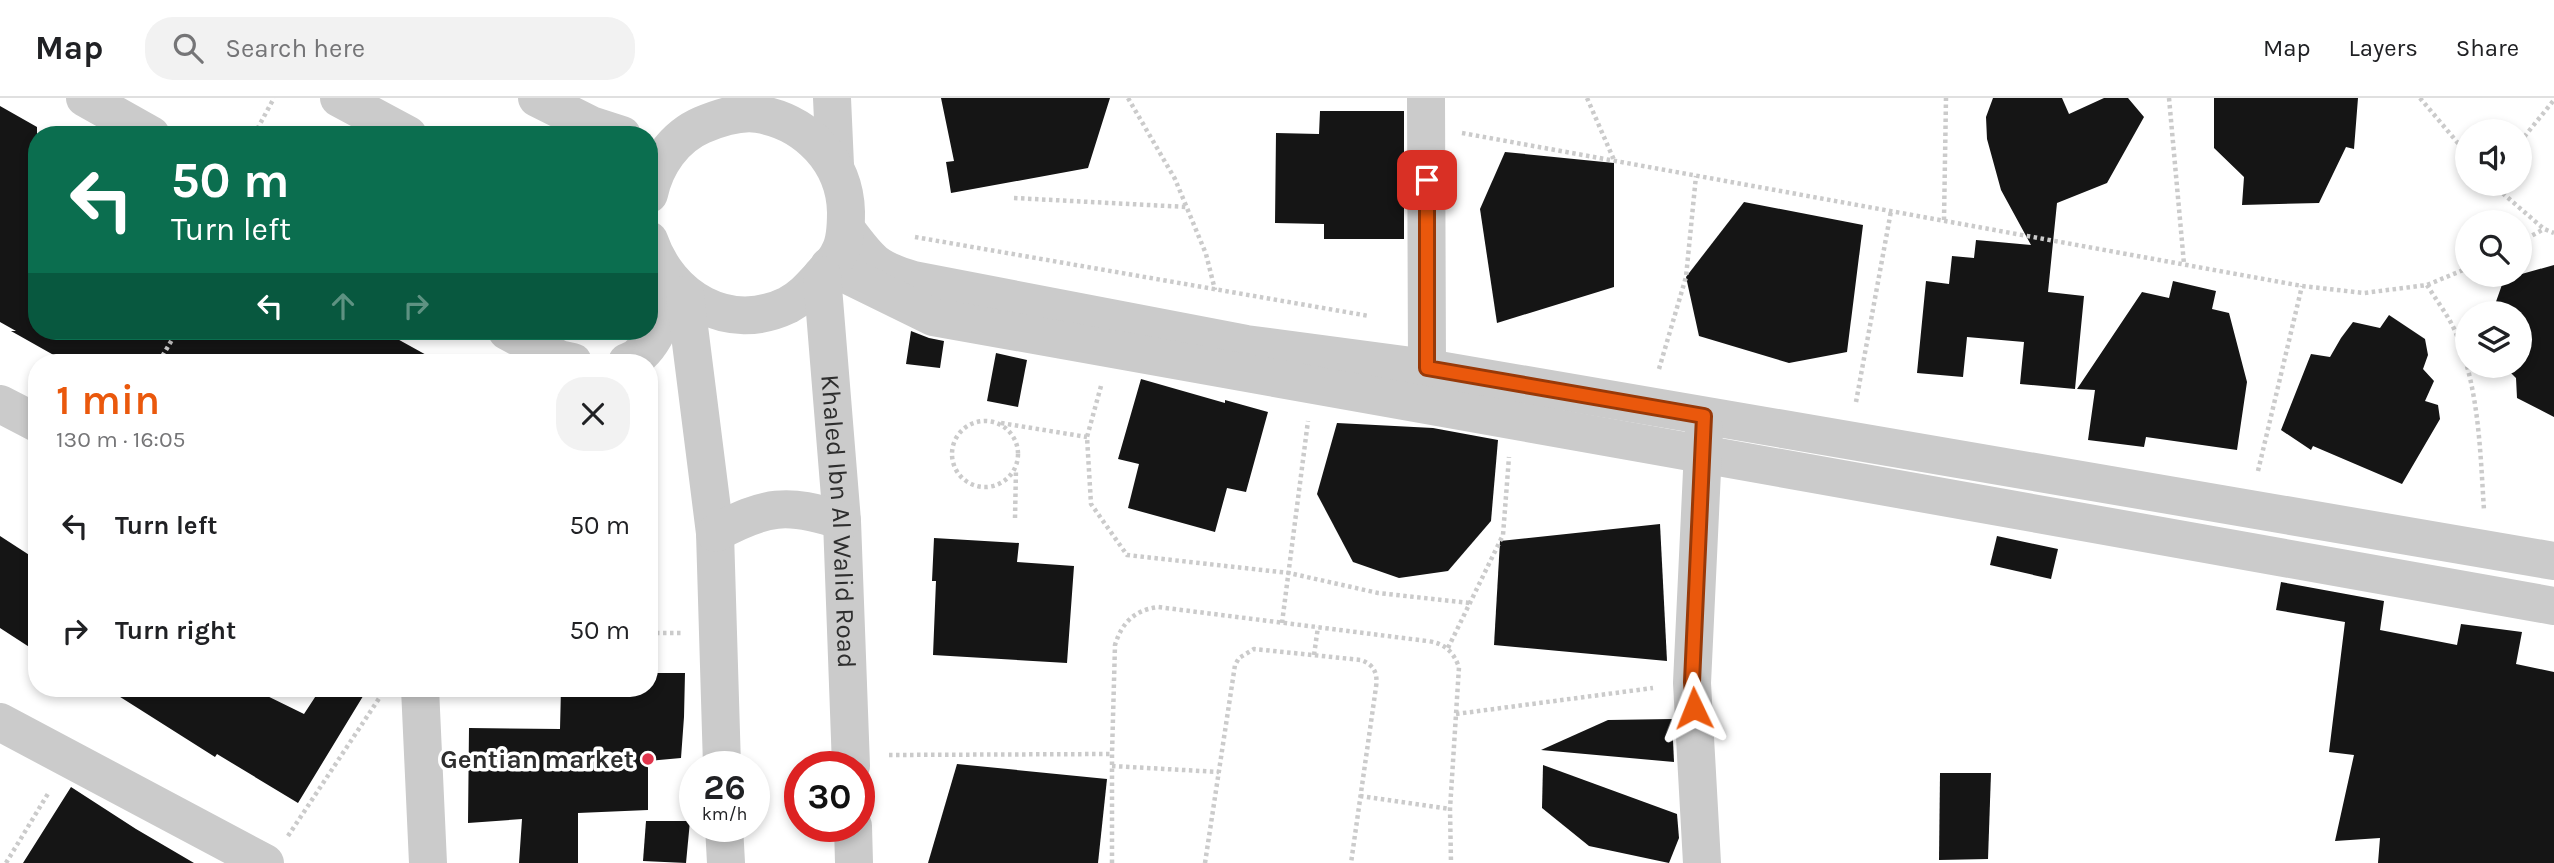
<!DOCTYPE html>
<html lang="en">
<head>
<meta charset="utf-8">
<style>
  body { margin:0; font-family:Karla,sans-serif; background:#f2f2f2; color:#202124; height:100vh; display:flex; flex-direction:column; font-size:26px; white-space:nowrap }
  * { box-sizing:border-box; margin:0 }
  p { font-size:23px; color:#757577 }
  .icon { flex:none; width:38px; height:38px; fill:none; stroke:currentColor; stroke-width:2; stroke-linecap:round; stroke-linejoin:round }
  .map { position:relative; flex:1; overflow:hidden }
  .details { position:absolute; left:28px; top:256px; width:630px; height:343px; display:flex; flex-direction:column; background:#fff; border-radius:28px; box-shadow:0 4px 10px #0003 }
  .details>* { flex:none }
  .banner { position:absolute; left:28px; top:28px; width:630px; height:214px; border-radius:28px; box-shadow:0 4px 10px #0003; background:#0b6e4f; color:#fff; overflow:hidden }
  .controls { position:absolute; left:2455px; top:21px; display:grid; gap:14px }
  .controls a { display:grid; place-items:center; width:77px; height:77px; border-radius:50%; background:#fff; box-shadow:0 4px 10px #0003; font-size:35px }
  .speed { position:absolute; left:679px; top:653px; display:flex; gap:14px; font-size:35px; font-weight:700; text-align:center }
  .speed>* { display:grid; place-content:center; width:91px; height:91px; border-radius:50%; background:#fff; box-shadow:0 4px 10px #0003; line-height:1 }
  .speed small { font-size:18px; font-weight:400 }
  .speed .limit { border:10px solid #d22; background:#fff; color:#111 }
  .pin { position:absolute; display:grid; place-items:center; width:60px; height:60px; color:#fff; margin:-30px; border-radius:14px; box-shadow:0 4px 10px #0006 }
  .me { position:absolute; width:77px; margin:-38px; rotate:358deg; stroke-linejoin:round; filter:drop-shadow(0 0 5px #0008) }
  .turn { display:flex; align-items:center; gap:24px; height:147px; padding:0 28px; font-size:32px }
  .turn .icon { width:91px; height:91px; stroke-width:2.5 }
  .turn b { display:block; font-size:49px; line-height:60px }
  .lanes { display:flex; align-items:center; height:66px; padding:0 28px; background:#0003; justify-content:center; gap:35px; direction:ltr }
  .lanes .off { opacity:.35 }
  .round { display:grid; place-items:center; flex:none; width:74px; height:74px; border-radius:28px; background:#f2f2f2 }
  .head { display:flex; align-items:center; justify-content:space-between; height:119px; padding:0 28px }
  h1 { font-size:42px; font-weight:600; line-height:52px; color:#ea580c }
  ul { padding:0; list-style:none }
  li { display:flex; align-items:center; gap:21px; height:105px; padding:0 28px }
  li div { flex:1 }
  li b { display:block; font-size:26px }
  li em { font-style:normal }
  header { display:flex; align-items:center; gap:42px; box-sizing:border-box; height:98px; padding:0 35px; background:#fff; border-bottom:2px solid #e0e0e0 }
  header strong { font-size:33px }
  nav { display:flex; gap:38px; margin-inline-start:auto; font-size:24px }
  .search { width:490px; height:63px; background:#f2f2f2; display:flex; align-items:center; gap:18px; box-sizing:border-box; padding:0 24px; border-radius:28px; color:#757577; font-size:26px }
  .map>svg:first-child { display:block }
  .building { fill:#151515 }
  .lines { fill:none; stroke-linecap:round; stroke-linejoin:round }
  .path { stroke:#cbcbcb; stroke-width:4.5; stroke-dasharray:3.5 3.5; stroke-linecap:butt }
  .minor { stroke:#cbcbcb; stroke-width:38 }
  .tertiary { stroke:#cbcbcb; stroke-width:38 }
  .route-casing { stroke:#983908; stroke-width:18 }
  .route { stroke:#ea580c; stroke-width:12 }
  .poi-dot { fill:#e0354c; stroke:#fff; stroke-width:2.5 }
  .labels { text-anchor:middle; stroke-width:7; stroke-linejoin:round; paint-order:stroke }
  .street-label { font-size:26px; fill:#2e2e2e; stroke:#fff }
  .poi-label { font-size:26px; font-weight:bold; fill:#2e2e2e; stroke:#fff; text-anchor:end }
</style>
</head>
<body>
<header>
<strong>Map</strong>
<div class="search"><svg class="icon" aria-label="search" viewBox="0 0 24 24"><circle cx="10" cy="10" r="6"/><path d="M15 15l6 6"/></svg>Search here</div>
<nav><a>Map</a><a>Layers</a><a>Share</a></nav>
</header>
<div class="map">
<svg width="2554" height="765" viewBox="0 0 2554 765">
  <rect width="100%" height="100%" fill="#fff"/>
  <!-- building -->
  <g class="building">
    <polygon points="941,0 1110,0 1088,70 951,95 946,64 954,63"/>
    <polygon points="1993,0 2062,0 2069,16 2104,0 2128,0 2144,19 2107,85 2057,105 2048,194 2084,198 2075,291 2020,286 2024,244 1967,239 1963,279 1917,275 1926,183 1949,186 1952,158 1974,160 1976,142 2031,147 2001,92 1987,41 1986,19"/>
    <polygon points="2214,0 2358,0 2354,51 2346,49 2319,105 2242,107 2244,79 2214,50"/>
    <polygon points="0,8 37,29 37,233 383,233 439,264 66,264 11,233 16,233 0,224"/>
    <polygon points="1320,13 1404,13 1404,141 1324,141 1324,126 1275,125 1276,35 1319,36"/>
    <polygon points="1505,54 1614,65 1614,189 1497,225 1480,111"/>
    <polygon points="1744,104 1863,127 1847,254 1789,265 1699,238 1686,179"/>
    <polygon points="2554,167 2554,319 2517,300 2516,280 2504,268 2520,268 2520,215 2492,215 2504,181"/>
    <polygon points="2173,183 2216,193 2212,211 2229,215 2247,284 2237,352 2146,339 2144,349 2088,342 2095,292 2077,291 2142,194 2169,200"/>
    <polygon points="2389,217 2425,241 2428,257 2423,271 2434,283 2425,303 2438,307 2440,321 2402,386 2313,348 2311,352 2281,332 2311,256 2330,259 2341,240 2353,224 2380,230"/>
    <polygon points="911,233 929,240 944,243 940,270 906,266"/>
    <polygon points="996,255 1027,262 1018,309 987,303"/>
    <polygon points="1141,281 1225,305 1225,302 1268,314 1246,394 1227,390 1215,434 1128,410 1139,366 1118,361"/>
    <polygon points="1337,325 1433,330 1498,342 1491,423 1448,473 1399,480 1353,464 1317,396"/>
    <polygon points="1660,426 1667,563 1494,547 1500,443"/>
    <polygon points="0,438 37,462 37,554 0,530"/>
    <polygon points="1997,438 2058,451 2051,481 1990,467"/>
    <polygon points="934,440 1019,445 1017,464 1074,468 1067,565 933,557 936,483 932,483"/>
    <polygon points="2281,484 2384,503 2380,532 2457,547 2461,526 2522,534 2516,566 2554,574 2554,765 2378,765 2380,740 2335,743 2354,657 2329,654 2345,524 2276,512"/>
    <polygon points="649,575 685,575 684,619 681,660 648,663 648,712 578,715 578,765 519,765 522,721 468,725 469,630 560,631 561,590 649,590"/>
    <polygon points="106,590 251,590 304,616 321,590 368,590 298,705 217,656 215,659"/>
    <polygon points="1672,621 1674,664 1541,652 1608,622"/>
    <polygon points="957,666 1107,681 1098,765 928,765"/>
    <polygon points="1543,667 1677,716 1679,740 1669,765 1589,748 1542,710"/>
    <polygon points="1940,675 1991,675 1988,761 1939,762"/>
    <polygon points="71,689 136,731 194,765 23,765"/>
    <polygon points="646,723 690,723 686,765 643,763"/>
  </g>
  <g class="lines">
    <!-- path -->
    <g class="path">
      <polyline points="1128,0 1175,81 1206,156 1215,192"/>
      <polyline points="1587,0 1614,62"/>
      <polyline points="2169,0 2184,166"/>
      <polyline points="2420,0 2468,57"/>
      <polyline points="1462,35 2302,188 2364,195 2427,187 2468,170"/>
      <polyline points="254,37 274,0"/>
      <polyline points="2520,44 2554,2"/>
      <polyline points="2492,86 2544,131 2554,135"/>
      <polyline points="1014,100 1187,109"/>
      <polyline points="1944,122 1946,0"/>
      <polyline points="915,139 1369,218"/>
      <polyline points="2520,144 2544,131"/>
      <path d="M2427 187C2436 202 2448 217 2455 233 2479 290 2480 350 2484 412"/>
      <polyline points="159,264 177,233"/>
      <polyline points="1659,271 1686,179 1696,78"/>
      <polyline points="1101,288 1087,339 1091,406 1127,457 1289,475 1378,495 1470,505"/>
      <polyline points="1856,304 1891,113"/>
      <circle cx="985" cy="356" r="33"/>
      <polyline points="1001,325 1087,339"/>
      <polyline points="2258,373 2302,188"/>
      <polyline points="1015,420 1016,371"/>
      <polyline points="1282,525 1308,323"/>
      <polyline points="649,535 682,535"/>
      <polyline points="1448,550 1503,437 1509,359"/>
      <polyline points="1314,557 1318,529"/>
      <polyline points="1456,616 1653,590"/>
      <polyline points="889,657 1112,656"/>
      <polyline points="1112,668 1219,674"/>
      <polyline points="1360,698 1450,711"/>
      <polyline points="288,738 380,599"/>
      <polyline points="6,765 49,694"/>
      <path d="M1112 765V656L1115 547C1122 524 1135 512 1158 509L1427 543C1444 545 1453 553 1459 569L1450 711 1451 765"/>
      <path d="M1205 765 1235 567 1239 560 1254 551 1361 562C1374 567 1378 575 1376 589L1351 765"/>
    </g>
    <!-- minor -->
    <g class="minor">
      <polyline points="85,0 151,37"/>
      <polyline points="339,0 408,37"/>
      <polyline points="537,0 591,27 622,37"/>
      <polyline points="1426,0 1427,270"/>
      <path d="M846 131C870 163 874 170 913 182L1246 246 1427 270 2554 463"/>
      <polyline points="829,168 933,219 2554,508"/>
      <polyline points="507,233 559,261 573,264"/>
      <path d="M627 264C654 256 666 211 675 188"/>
      <polyline points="0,306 37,325"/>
      <polyline points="420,590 428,765"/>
      <polyline points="0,624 265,765"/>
      <polyline points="1702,765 1692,585 1704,331"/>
    </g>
    <!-- tertiary -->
    <g class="tertiary">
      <polyline points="832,0 835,67"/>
      <path d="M649 96C655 67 674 39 702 27 719 20 739 13 758 16 807 24 845 64 846 114 846 127 846 143 839 155 836 163 828 169 823 176 811 189 803 199 788 207 728 236 669 200 649 142"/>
      <path id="s1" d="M822 177 842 423 851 668"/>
      <polyline points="685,197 715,435 722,668"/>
      <path d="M715 435C765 408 787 404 842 423"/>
      <polyline points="724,728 726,765"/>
      <polyline points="853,728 854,765"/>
    </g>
  </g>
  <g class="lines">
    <defs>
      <polyline id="route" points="1427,82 1427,270 1704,318 1692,584 1694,610"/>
    </defs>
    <!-- route casing -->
    <use href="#route" class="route-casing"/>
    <!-- route -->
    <use href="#route" class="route"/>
  </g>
  <!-- markers -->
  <circle class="poi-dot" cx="648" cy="661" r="7"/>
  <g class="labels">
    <!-- street labels -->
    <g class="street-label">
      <text dy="9" stroke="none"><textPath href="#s1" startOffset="247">Khaled Ibn Al Walid Road</textPath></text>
    </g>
    <!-- poi labels -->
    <g class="poi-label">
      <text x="634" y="670">Gentian market</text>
    </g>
  </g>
</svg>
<div class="controls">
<a><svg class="icon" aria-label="sound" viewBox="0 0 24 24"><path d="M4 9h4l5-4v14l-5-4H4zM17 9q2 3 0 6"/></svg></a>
<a><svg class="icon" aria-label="search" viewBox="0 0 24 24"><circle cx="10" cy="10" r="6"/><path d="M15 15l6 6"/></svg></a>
<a><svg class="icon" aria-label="layers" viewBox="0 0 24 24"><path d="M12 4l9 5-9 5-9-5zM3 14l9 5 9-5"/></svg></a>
</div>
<div class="speed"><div>26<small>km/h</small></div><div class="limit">30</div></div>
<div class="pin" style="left:1427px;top:82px;background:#d93025"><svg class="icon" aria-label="arrive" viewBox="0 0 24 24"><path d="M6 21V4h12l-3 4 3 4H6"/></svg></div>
<svg class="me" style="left:1694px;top:610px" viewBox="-20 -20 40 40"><path d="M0-17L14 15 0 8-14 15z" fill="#ea580c" stroke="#fff" stroke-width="4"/></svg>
<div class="banner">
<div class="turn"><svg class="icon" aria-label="left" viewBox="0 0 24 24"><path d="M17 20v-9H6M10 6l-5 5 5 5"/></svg><div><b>50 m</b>Turn left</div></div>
<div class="lanes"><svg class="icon" aria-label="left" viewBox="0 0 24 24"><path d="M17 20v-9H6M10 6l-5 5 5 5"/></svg><svg class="icon off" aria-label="ahead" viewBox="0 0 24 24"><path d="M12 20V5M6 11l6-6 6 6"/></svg><svg class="icon off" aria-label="right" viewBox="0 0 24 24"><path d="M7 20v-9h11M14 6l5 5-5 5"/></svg></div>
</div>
<section class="details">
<div class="head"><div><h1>1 min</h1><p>130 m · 16:05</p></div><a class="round"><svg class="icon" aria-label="close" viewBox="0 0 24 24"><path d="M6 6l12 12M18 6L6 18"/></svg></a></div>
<ul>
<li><svg class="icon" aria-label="left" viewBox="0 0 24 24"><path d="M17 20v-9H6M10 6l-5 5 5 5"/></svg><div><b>Turn left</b></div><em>50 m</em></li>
<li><svg class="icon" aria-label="right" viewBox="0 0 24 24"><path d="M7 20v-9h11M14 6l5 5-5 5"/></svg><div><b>Turn right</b></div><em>50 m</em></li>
</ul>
</section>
</div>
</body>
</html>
